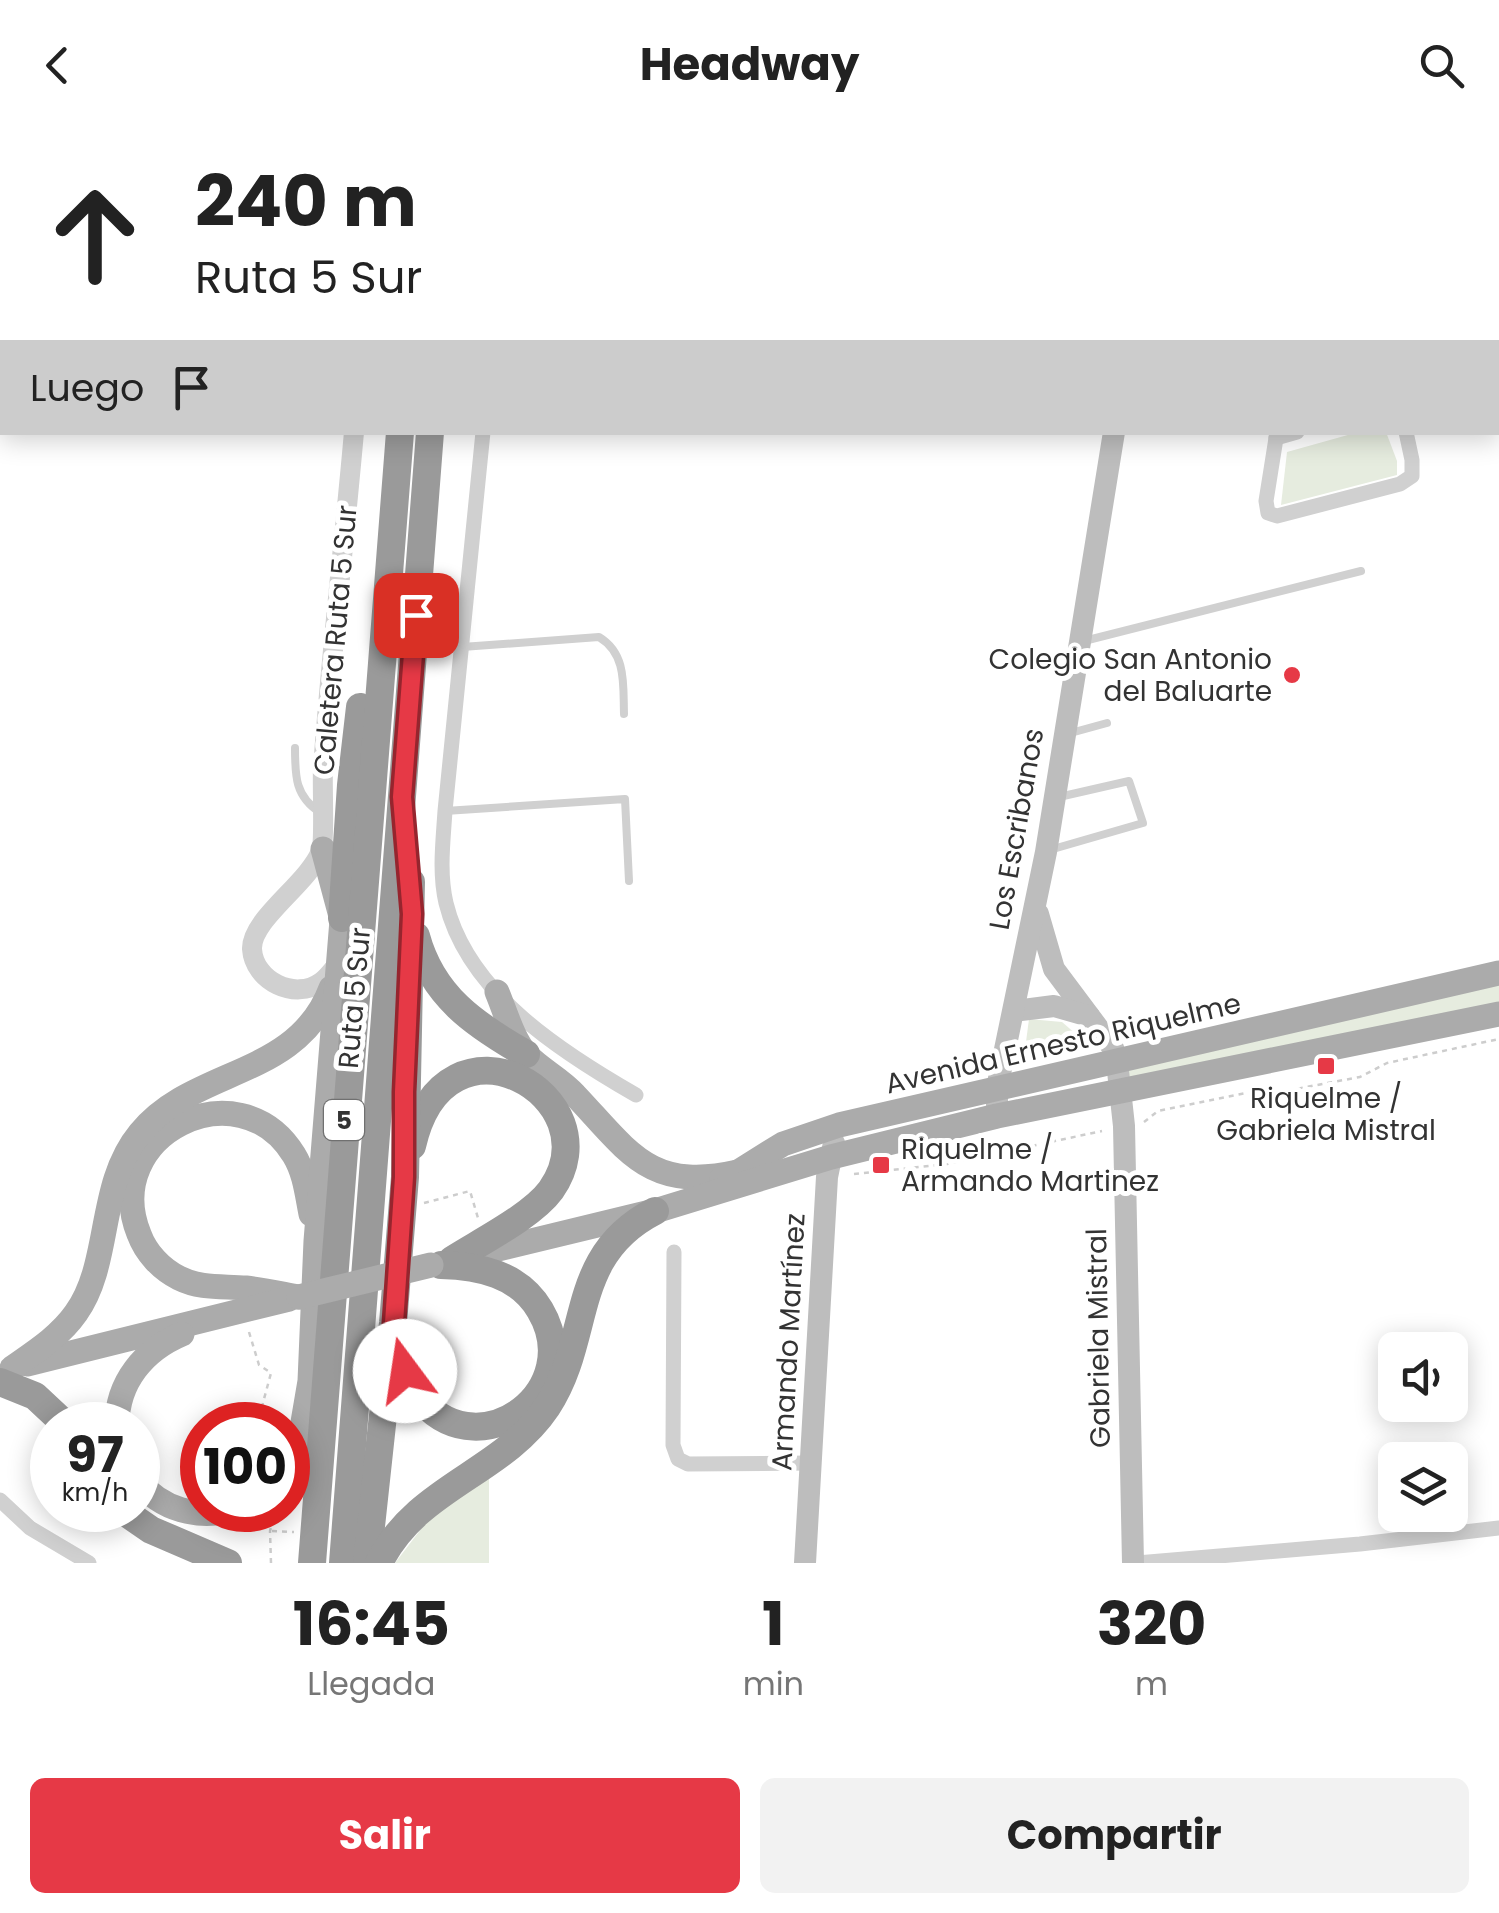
<!DOCTYPE html>
<html lang="es">
<head>
<meta charset="utf-8">
<style>
  body { margin:0; font-family:Poppins,sans-serif; background:#f2f2f2; color:#222; height:100vh; display:flex; flex-direction:column; font-size:38px; white-space:nowrap }
  * { box-sizing:border-box; margin:0 }
  p { font-size:32px; color:#767676 }
  .icon { flex:none; width:55px; height:55px; fill:none; stroke:currentColor; stroke-width:2; stroke-linecap:round; stroke-linejoin:round }
  .map { position:relative; height:1433px; overflow:hidden }
  .drawer { display:flex; flex-direction:column; background:#fff; flex:1 }
  .drawer>* { flex:none }
  .hud { position:absolute; left:0px; top:0px; width:1500px; height:305px; box-shadow:0 5px 25px #0003; background:#fff; color:#222; overflow:hidden }
  .fabs { position:absolute; left:1378px; top:1202px; display:grid; gap:20px }
  .fabs a { display:grid; place-items:center; width:90px; height:90px; border-radius:15px; background:#fff; box-shadow:0 5px 25px #0003; font-size:50px }
  .speed { position:absolute; left:30px; top:1272px; display:flex; gap:20px; font-size:50px; font-weight:700; text-align:center }
  .speed>* { display:grid; place-content:center; width:130px; height:130px; border-radius:50%; background:#fff; box-shadow:0 5px 25px #0003; line-height:1 }
  .speed small { font-size:25px; font-weight:400 }
  .speed .limit { border:15px solid #d22; background:#fff; color:#111 }
  .pin { position:absolute; display:grid; place-items:center; width:85px; height:85px; color:#fff; margin:-42px; border-radius:20px; box-shadow:0 5px 15px #0006 }
  .me { position:absolute; width:110px; margin:-55px; rotate:346deg; stroke-linejoin:round; filter:drop-shadow(0 0 8px #0008) }
  .turn { display:flex; align-items:center; gap:35px; height:210px; padding:0 30px; font-size:45px }
  .turn .icon { width:130px; height:130px; stroke-width:2.5 }
  .turn b { display:block; font-size:70px; line-height:85px }
  .then { display:flex; align-items:center; height:95px; padding:0 30px; background:#0003; gap:20px; font-size:38px }
  .eta { display:flex; justify-content:space-evenly; align-items:center; height:170px; text-align:center }
  .eta b { font-size:60px; font-weight:700; line-height:70px }
  .action { display:flex; gap:20px; margin-top:auto; padding:20px 30px }
  .action a { flex:1; height:115px; border-radius:15px; background:#e63946; color:#fff; font-size:40px; font-weight:700; line-height:115px; text-align:center }
  .action a+a { background:#f2f2f2; color:#222 }
  header { display:flex; justify-content:space-between; align-items:center; height:130px; padding:0 30px; background:#fff; font-size:45px; font-weight:700 }
  .map>svg:first-child { display:block }
  .green { fill:#e6ecdf }
  .lines { fill:none; stroke-linecap:round; stroke-linejoin:round }
  .path { stroke:#cdcdcd; stroke-width:2.5; stroke-dasharray:5 5; stroke-linecap:butt }
  .service { stroke:#d0d0d0; stroke-width:8 }
  .minor { stroke:#d0d0d0; stroke-width:15 }
  .tertiary { stroke:#d0d0d0; stroke-width:20 }
  .secondary { stroke:#bdbdbd; stroke-width:22 }
  .primary { stroke:#ababab; stroke-width:25 }
  .motorway { stroke:#9a9a9a; stroke-width:28 }
  .primary-bridge { stroke:#ababab; stroke-width:25 }
  .route-casing { stroke:#96252e; stroke-width:25 }
  .route { stroke:#e63946; stroke-width:18 }
  .poi-dot { fill:#e63946; stroke:#fff; stroke-width:4 }
  .labels { text-anchor:middle; stroke-width:10; stroke-linejoin:round; paint-order:stroke }
  .shield { fill:#fff; stroke:#707070; stroke-width:2.5 }
  .shield-label { font-size:25px; font-weight:bold; fill:#333 }
  .street-label { font-size:28px; fill:#333; stroke:#fff }
  .poi-label { font-size:28px; fill:#333; stroke:#fff; text-anchor:end }
</style>
</head>
<body>
<header><svg class="icon" aria-label="back" viewBox="0 0 24 24"><path d="M15 5l-7 7 7 7"/></svg>Headway<svg class="icon" aria-label="search" viewBox="0 0 24 24"><circle cx="10" cy="10" r="6"/><path d="M15 15l6 6"/></svg></header>
<div class="map">
<svg width="1499" height="1433" viewBox="0 0 1499 1433">
  <rect width="100%" height="100%" fill="#fff"/>
  <!-- green -->
  <g class="green">
    <polygon points="1386,302 1397,331 1397,345 1281,375 1287,322 1355,303"/>
    <polygon points="1499,851 1499,872 1128,950 1127,940"/>
    <polygon points="1029,889 1062,892 1084,911 1024,927"/>
    <polygon points="489,1344 489,1433 395,1433 431,1386"/>
  </g>
  <g class="lines">
    <!-- path -->
    <g class="path">
      <polyline points="1144,992 1158,981 1261,960 1285,961 1360,947 1387,933 1499,909"/>
      <polyline points="854,1044 947,1034 1102,1001"/>
      <polyline points="424,1073 470,1061 478,1088"/>
      <polyline points="249,1202 259,1235 271,1243 257,1295"/>
      <polyline points="272,1401 294,1402"/>
      <polyline points="271,1433 270,1401 276,1380"/>
    </g>
    <!-- service -->
    <g class="service">
      <polyline points="173,0 174,2"/>
      <polyline points="1084,511 1361,441"/>
      <path d="M462 517 599 507C627 524 623 555 624 584"/>
      <polyline points="1067,604 1107,593"/>
      <path d="M295 618C295 646 295 667 321 683"/>
      <polyline points="445,681 625,669 629,751"/>
      <polyline points="1053,719 1143,693 1129,651 1059,667"/>
    </g>
    <!-- minor -->
    <g class="minor">
      <polyline points="505,2 505,0"/>
      <polyline points="1498,109 1499,109"/>
      <polyline points="1498,131 1499,130"/>
      <polyline points="1498,202 1499,208"/>
      <path d="M483 302 445 681C443 712 439 743 446 773 468 863 561 922 636 965"/>
      <polyline points="1277,302 1266,371 1268,383 1277,386 1400,354 1412,346 1412,330 1406,302"/>
      <polyline points="1276,308 1297,302"/>
      <polyline points="674,1122 673,1315 678,1329 688,1334 811,1333"/>
      <polyline points="0,1370 30,1398 89,1433"/>
      <polyline points="1137,1433 1360,1414 1499,1398"/>
    </g>
    <!-- tertiary -->
    <g class="tertiary">
      <polyline points="382,2 382,0"/>
      <path d="M337 835C332 841 327 848 321 852 295 871 254 851 252 819 251 789 308 754 321 721 325 712 322 654 323 638 331 526 344 414 354 302"/>
    </g>
    <!-- secondary -->
    <g class="secondary">
      <polyline points="1166,2 1167,0"/>
      <polyline points="1038,784 1054,839 1113,918 1117,932 1124,996 1133,1433"/>
      <polyline points="1014,881 1054,876 1089,886"/>
      <polyline points="997,986 997,958 1046,722 1114,302"/>
      <polyline points="805,1433 827,1047 834,1013"/>
    </g>
    <!-- primary -->
    <g class="primary">
      <path d="M497 862C505 881 513 910 527 925 541 940 561 949 575 965 629 1022 649 1062 738 1042"/>
      <polyline points="722,1048 738,1042 783,1014 839,995 1499,843"/>
      <polyline points="465,1127 655,1081 831,1027 997,986 1499,884"/>
      <path d="M299 1167C282 1164 264 1160 246 1158 222 1156 201 1159 179 1148 161 1139 146 1123 139 1104 99 1005 239 935 294 1025 305 1043 307 1064 311 1084"/>
      <polyline points="27,1234 289,1169"/>
      <path d="M12 1238C35 1222 60 1206 76 1183 112 1133 97 1055 140 1003 194 937 297 949 331 858"/>
      <path d="M117 1295C117 1252 144 1220 182 1204"/>
      <polyline points="288,1335 302,1298 310,1251 316,1111 342,790 323,719"/>
      <path d="M138 1351C162 1380 197 1389 233 1380"/>
    </g>
    <!-- motorway -->
    <g class="motorway">
      <polyline points="423,2 423,0"/>
      <polyline points="453,2 454,0"/>
      <polyline points="342,788 351,655 360,577"/>
      <path d="M416 806C432 866 475 895 526 924"/>
      <path d="M412 1016C445 869 616 967 551 1060 532 1086 480 1112 452 1130"/>
      <path d="M396 1209C402 1231 408 1255 423 1272 483 1338 587 1259 540 1180 519 1144 479 1136 441 1135"/>
      <polyline points="0,1252 35,1266 66,1295"/>
      <polyline points="122,1380 151,1400 228,1433"/>
      <polyline points="312,1433 400,302"/>
      <polyline points="343,1433 430,302"/>
      <polyline points="367,1433 393,1193 405,1047 411,752"/>
      <path d="M379 1433C417 1356 502 1344 547 1277 593 1207 567 1126 655 1081"/>
    </g>
    <!-- primary-bridge -->
    <polyline class="primary-bridge" points="299,1167 431,1135"/>
  </g>
  <g class="lines">
    <defs>
      <polyline id="route" points="405,1241 394,1193 404,1047 404,962 412,784 402,667 416,485"/>
    </defs>
    <!-- route casing -->
    <use href="#route" class="route-casing"/>
    <!-- route -->
    <use href="#route" class="route"/>
  </g>
  <!-- markers -->
  <g class="poi-dot">
    <circle cx="1292" cy="545" r="10"/>
    <rect x="1316" y="926" width="20" height="20" rx="5"/>
    <rect x="871" y="1025" width="20" height="20" rx="5"/>
  </g>
  <g class="labels">
    <!-- shield labels -->
    <rect class="shield" x="324" y="970" width="40" height="40" rx="8"/>
    <g class="shield-label">
      <text x="344" y="999">5</text>
    </g>
    <!-- street labels -->
    <g class="street-label">
      <text transform="translate(335 510) rotate(-85)" y="10">Caletera Ruta 5 Sur</text>
      <text transform="translate(1016 699) rotate(-80)" y="10">Los Escribanos</text>
      <text transform="translate(354 868) rotate(-85)" y="10">Ruta 5 Sur</text>
      <text transform="translate(1063 913) rotate(-13)" y="10">Avenida Ernesto Riquelme</text>
      <text transform="translate(1098 1208) rotate(-91)" y="10">Gabriela Mistral</text>
      <text transform="translate(788 1212) rotate(-87)" y="10">Armando Martínez</text>
    </g>
    <!-- poi labels -->
    <g class="poi-label">
      <text x="1272" y="539">Colegio San Antonio<tspan x="1272" dy="32">del Baluarte</tspan></text>
      <text x="1326" y="978" text-anchor="middle">Riquelme /<tspan x="1326" dy="32">Gabriela Mistral</tspan></text>
      <text x="901" y="1029" text-anchor="start">Riquelme /<tspan x="901" dy="32">Armando Martinez</tspan></text>
    </g>
  </g>
</svg>
<div class="fabs">
<a><svg class="icon" aria-label="sound" viewBox="0 0 24 24"><path d="M4 9h4l5-4v14l-5-4H4zM17 9q2 3 0 6"/></svg></a>
<a><svg class="icon" aria-label="layers" viewBox="0 0 24 24"><path d="M12 4l9 5-9 5-9-5zM3 14l9 5 9-5"/></svg></a>
</div>
<div class="speed"><div>97<small>km/h</small></div><div class="limit">100</div></div>
<div class="pin" style="left:416px;top:485px;background:#d93025"><svg class="icon" aria-label="arrive" viewBox="0 0 24 24"><path d="M6 21V4h12l-3 4 3 4H6"/></svg></div>
<svg class="me" style="left:405px;top:1241px" viewBox="-20 -20 40 40"><circle r="19" fill="#fff"/><path d="M0-13L10 11 0 6-10 11z" fill="#e63946"/></svg>
<div class="hud">
<div class="turn"><svg class="icon" aria-label="ahead" viewBox="0 0 24 24"><path d="M12 20V5M6 11l6-6 6 6"/></svg><div><b>240 m</b>Ruta 5 Sur</div></div>
<div class="then">Luego<svg class="icon" aria-label="arrive" viewBox="0 0 24 24"><path d="M6 21V4h12l-3 4 3 4H6"/></svg></div>
</div>
</div>
<section class="drawer">
<div class="eta">
<div><b>16:45</b><p>Llegada</p></div>
<div><b>1</b><p>min</p></div>
<div><b>320</b><p>m</p></div>
</div>
<div class="action"><a>Salir</a><a>Compartir</a></div>
</section>
</body>
</html>
